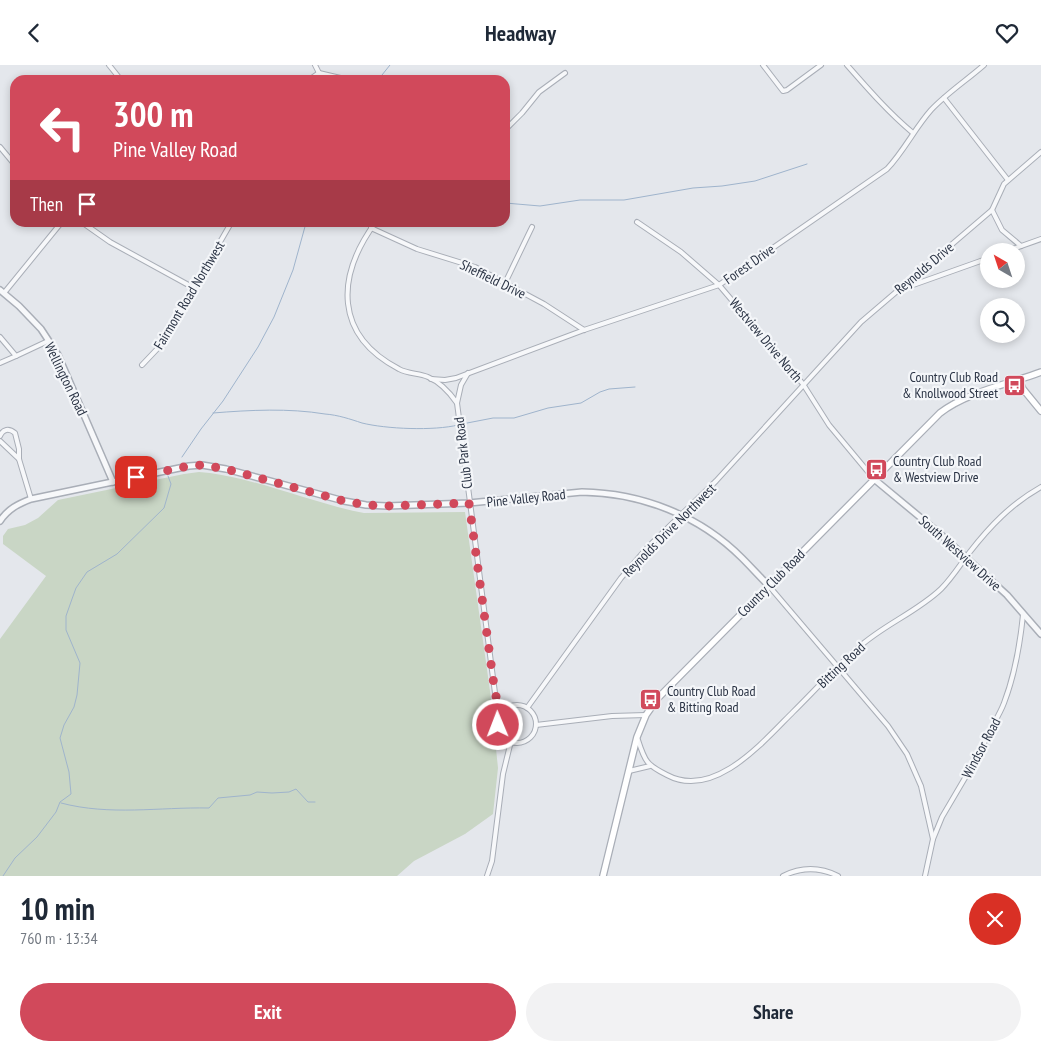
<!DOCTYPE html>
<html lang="en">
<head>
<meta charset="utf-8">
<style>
  body { margin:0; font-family:"PT Sans Narrow",sans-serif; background:#f2f2f3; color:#1f2937; height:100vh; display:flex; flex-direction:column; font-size:19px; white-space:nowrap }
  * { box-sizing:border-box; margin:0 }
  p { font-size:16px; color:#747a83 }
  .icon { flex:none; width:28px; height:28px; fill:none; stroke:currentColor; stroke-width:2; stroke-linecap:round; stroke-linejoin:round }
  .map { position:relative; height:811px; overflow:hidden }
  .sheet { display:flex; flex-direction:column; background:#fff; flex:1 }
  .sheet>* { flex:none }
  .top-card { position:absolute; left:10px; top:10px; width:500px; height:152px; border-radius:15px; box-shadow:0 2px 8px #0003; background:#d1495b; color:#fff; overflow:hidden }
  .needle { width:32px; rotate:321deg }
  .controls { position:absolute; left:980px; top:178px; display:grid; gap:10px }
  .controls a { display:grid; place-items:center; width:45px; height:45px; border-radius:50%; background:#fff; box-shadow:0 2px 8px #0003; font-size:25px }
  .pin { position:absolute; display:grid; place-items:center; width:42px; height:42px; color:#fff; margin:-21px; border-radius:10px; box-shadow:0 2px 8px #0006 }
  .me { position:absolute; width:55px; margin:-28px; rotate:359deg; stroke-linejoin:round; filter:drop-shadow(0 0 4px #0008) }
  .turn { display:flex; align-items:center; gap:18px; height:105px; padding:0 20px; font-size:22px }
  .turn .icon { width:65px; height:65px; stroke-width:2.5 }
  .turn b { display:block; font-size:35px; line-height:42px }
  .then { display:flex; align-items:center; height:48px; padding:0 20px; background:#0003; gap:10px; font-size:19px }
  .round { display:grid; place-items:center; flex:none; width:52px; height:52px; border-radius:26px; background:#f2f2f3 }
  .overview { display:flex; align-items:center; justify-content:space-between; height:85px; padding:0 20px }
  h1 { font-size:30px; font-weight:700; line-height:38px }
  .primary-button { display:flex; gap:10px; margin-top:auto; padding:10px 20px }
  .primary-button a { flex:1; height:58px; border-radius:30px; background:#d1495b; color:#fff; font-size:20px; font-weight:700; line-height:58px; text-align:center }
  .primary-button a+a { background:#f2f2f3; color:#1f2937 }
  header { display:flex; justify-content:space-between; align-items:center; height:65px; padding:0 20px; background:#fff; font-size:22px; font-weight:700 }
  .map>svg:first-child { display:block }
  .green { fill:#c9d6c5 }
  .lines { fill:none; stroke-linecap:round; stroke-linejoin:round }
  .stream { stroke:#9fb4cc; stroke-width:1 }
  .minor-casing { stroke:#a9aeb7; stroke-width:6 }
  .tertiary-casing { stroke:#a9aeb7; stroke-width:8 }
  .secondary-casing { stroke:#a9aeb7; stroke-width:8 }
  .minor { stroke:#f7f8fa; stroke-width:4 }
  .tertiary { stroke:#f7f8fa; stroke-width:5 }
  .secondary { stroke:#fff; stroke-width:5.5 }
  .route { stroke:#d1495b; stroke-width:9; stroke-dasharray:0 16.2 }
  .labels { text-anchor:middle; stroke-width:4.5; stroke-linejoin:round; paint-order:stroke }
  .street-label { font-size:14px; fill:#2b3445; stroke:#f4f6f9 }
  .poi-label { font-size:14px; fill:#2b3445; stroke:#f4f6f9; text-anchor:start }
</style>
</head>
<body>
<header><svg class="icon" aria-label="back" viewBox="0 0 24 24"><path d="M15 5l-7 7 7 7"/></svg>Headway<svg class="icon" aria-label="heart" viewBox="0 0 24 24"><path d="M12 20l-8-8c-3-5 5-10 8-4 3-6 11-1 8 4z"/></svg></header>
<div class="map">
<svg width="1041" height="811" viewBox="0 0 1041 811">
  <rect width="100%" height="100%" fill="#e4e7ec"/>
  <!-- green -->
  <path class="green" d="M199 407C214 408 227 411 241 414 282 424 322 440 364 448L465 447 490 626 498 703 493 749 465 769 414 796 397 811H0V574L46 511 3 479V471L8 464 25 460 38 453 58 435 184 409Z"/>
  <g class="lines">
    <!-- stream -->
    <g class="stream">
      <polyline points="378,15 390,0"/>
      <polyline points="505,138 540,141 580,135 624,135 693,123 722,121 755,116 807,99"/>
      <path d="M213 348C250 345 289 343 325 349 338 350 350 354 362 358 386 364 434 366 458 360"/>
      <polyline points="462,359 493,353 514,353 548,343 581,338 600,327 609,324 635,322"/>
      <polyline points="182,392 201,364 223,336 258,282 274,252 293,205 306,158"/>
      <path d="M61 738C110 751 159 742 209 743L218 733 250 730 257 727 272 728 289 727 296 724 308 737H315"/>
      <polyline points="3,811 15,793 37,772 56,747 60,737 71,729 69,707 60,673 64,660 74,642 77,630 80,598 66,565 66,551 72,534 76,523 87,507 117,489 164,443 171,419 168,411"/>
    </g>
    <defs>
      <g id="minor">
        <polyline points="109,0 121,15"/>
        <polyline points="315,0 319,8"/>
        <polyline points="763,0 783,26 787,25 821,0"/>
        <path d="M847 0C868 24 889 48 913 68"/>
        <polyline points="319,8 349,15"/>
        <polyline points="309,15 319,8"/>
        <polyline points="944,33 1008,115"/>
        <polyline points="505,65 522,48 539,27 565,8"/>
        <polyline points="0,82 15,100"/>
        <polyline points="992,145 1002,165 1021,181"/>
        <polyline points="637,157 681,187 719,220 803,319 829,360 874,414"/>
        <polyline points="83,158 110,177 194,223"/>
        <path d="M375 158C336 212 334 270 399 304 408 309 419 308 428 312 440 317 450 328 457 338L495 628 501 648"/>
        <polyline points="371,163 417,184 475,202 544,239 584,265"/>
        <polyline points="1007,186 1041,174"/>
        <polyline points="505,218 532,162"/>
        <polyline points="899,225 989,193"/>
        <polyline points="4,228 61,158"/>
        <polyline points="0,272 16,291 0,298"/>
        <polyline points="16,291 48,276"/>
        <polyline points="142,300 160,281 231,158"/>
        <path d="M431 314 445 315 456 313 584 265 719 220 887 104C904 86 915 63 931 45 947 28 967 15 984 0"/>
        <polyline points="457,338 461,320 468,308"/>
        <path d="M0 371C3 364 9 363 15 368L19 384V394L31 434"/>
        <polyline points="0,376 19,394"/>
        <polyline points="769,521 888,661 907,689 921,721 933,774"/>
        <circle cx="517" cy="659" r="19"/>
        <polyline points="527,643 621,513 647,483 716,416 861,257 992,145 1004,119 1041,87"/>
        <polyline points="536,660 612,651 646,650"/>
        <path d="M638 675C645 697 647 700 667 710 714 735 763 677 793 647 815 625 835 603 858 583 883 560 917 547 941 524 952 513 960 500 969 488 990 461 1011 439 1041 422"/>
        <polyline points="629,706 650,701"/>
        <polyline points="487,811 492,796 503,709 511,676"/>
        <path d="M783 811C801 802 820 802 838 811"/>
        <path d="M925 811 933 774 942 752 982 684C987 667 998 654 1004 638 1015 609 1020 580 1023 550"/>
      </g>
      <g id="tertiary">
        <polyline points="0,225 19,241 41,264 58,290 113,417"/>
        <polyline points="874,414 938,467 1007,530 1041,569"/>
        <path d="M0 456C8 444 18 439 31 434L189 401 202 400 226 404 344 436 366 440 387 441 469 438 582 427C641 428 699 450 742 493 751 502 760 512 769 521"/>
      </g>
      <g id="secondary">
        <polyline points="1019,315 1023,324 1041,346"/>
        <path d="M603 811 637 672 646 650 658 633 940 348C967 327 1009 319 1041 307"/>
      </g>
    </defs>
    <!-- minor casing -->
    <use href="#minor" class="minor-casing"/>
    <!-- tertiary casing -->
    <use href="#tertiary" class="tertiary-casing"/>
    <!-- secondary casing -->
    <use href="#secondary" class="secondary-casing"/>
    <!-- minor -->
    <use href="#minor" class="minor"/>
    <!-- tertiary -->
    <use href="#tertiary" class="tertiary"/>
    <!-- secondary -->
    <use href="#secondary" class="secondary"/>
  </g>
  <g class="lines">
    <!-- route -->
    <polyline class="route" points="136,412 189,401 202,400 226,404 344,436 366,440 387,441 469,438 495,628 501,648 498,660"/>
  </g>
  <!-- icons -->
  <defs>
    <symbol id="bus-square" viewBox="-11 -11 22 22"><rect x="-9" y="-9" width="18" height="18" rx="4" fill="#d1495b" stroke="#f4f6f9"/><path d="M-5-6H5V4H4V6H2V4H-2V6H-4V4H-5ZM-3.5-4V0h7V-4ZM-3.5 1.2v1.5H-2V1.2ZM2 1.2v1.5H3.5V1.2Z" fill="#fff"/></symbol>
  </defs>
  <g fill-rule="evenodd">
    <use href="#bus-square" x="1002" y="308" width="25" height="25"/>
    <use href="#bus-square" x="864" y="392" width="25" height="25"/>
    <use href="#bus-square" x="638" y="622" width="25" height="25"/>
  </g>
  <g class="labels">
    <!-- street labels -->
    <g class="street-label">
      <text transform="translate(749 199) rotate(-35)" y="5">Forest Drive</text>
      <text transform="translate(924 203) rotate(-40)" y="5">Reynolds Drive</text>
      <text transform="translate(493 214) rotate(26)" y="5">Sheffield Drive</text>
      <text transform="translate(189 230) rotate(-59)" y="5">Fairmont Road Northwest</text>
      <text transform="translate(766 275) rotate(50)" y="5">Westview Drive North</text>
      <text transform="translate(66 314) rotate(64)" y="5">Wellington Road</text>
      <text transform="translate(463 388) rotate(-97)" y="5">Club Park Road</text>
      <text transform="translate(526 433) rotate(-6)" y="5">Pine Valley Road</text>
      <text transform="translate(669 465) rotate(-45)" y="5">Reynolds Drive Northwest</text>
      <text transform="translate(960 488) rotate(42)" y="5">South Westview Drive</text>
      <text transform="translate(771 518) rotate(-45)" y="5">Country Club Road</text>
      <text transform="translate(841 600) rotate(-43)" y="5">Bitting Road</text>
      <text transform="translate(981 683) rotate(-62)" y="5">Windsor Road</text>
    </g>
    <!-- poi labels -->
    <g class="poi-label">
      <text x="998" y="317" text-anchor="end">Country Club Road<tspan x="998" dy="16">&amp; Knollwood Street</tspan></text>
      <text x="893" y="401">Country Club Road<tspan x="893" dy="16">&amp; Westview Drive</tspan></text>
      <text x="667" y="631">Country Club Road<tspan x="667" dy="16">&amp; Bitting Road</tspan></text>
    </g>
  </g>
</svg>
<div class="controls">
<a><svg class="needle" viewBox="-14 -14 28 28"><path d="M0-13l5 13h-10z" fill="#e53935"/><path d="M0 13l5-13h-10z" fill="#747a83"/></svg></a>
<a><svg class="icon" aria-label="search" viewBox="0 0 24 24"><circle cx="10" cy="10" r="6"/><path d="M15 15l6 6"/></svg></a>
</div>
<div class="pin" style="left:136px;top:412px;background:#d93025"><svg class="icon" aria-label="arrive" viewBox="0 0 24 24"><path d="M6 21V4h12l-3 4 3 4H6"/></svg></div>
<svg class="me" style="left:498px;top:660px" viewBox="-20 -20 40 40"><circle r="17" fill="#d1495b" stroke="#fff" stroke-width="3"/><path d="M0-11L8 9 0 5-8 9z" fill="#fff"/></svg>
<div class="top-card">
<div class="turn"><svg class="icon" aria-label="left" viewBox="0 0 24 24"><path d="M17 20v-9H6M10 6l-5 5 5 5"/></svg><div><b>300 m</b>Pine Valley Road</div></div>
<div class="then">Then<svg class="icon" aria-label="arrive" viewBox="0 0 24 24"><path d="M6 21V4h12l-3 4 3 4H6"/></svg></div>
</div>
</div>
<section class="sheet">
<div class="overview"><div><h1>10 min</h1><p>760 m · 13:34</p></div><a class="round" style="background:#d93025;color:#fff"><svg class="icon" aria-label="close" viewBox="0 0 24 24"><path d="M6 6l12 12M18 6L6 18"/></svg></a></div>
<div class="primary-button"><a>Exit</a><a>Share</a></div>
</section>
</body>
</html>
